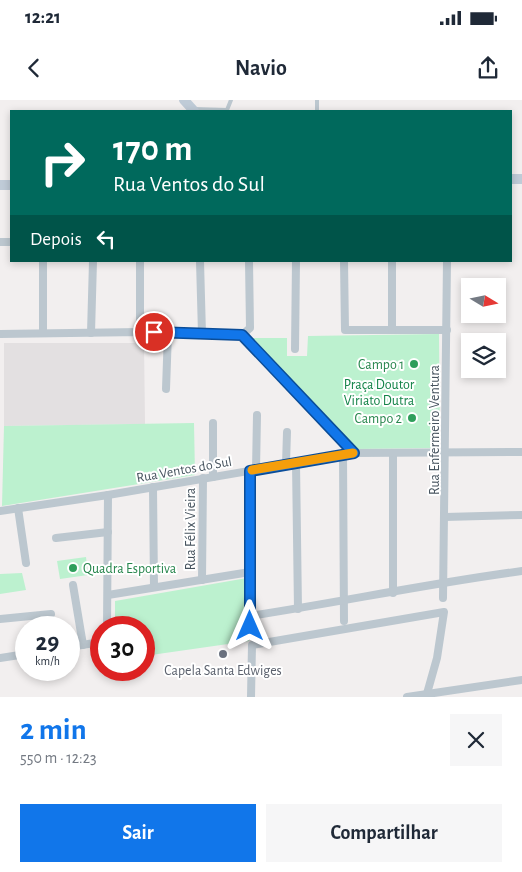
<!DOCTYPE html>
<html lang="pt">
<head>
<meta charset="utf-8">
<style>
  body { margin:0; font-family:"Alegreya Sans",sans-serif; background:#f6f6f7; color:#1f2937; height:100vh; display:flex; flex-direction:column; font-size:19px; white-space:nowrap }
  * { box-sizing:border-box; margin:0 }
  p { font-size:16px; color:#747a83 }
  .icon { flex:none; width:28px; height:28px; fill:none; stroke:currentColor; stroke-width:2; stroke-linecap:round; stroke-linejoin:round }
  .map { position:relative; height:597px; overflow:hidden }
  .side { display:flex; flex-direction:column; background:#fff; flex:1 }
  .side>* { flex:none }
  .top-card { position:absolute; left:10px; top:10px; width:502px; height:152px; border-radius:0px; box-shadow:0 2px 8px #0003; background:#00695c; color:#fff; overflow:hidden }
  .needle { width:32px; rotate:100deg }
  .controls { position:absolute; left:461px; top:178px; display:grid; gap:10px }
  .controls a { display:grid; place-items:center; width:45px; height:45px; border-radius:0px; background:#fff; box-shadow:0 2px 8px #0003; font-size:25px }
  .speed { position:absolute; left:15px; top:516px; display:flex; gap:10px; font-size:25px; font-weight:700; text-align:center }
  .speed>* { display:grid; place-content:center; width:65px; height:65px; border-radius:50%; background:#fff; box-shadow:0 2px 8px #0003; line-height:1 }
  .speed small { font-size:12px; font-weight:400 }
  .speed .limit { border:8px solid #d22; background:#fff; color:#111 }
  .pin { position:absolute; display:grid; place-items:center; width:42px; height:42px; color:#fff; margin:-21px; border:2px solid #fff; border-radius:50%; box-shadow:0 1px 5px #0007 }
  .me { position:absolute; width:55px; margin:-28px; rotate:0deg; stroke-linejoin:round; filter:drop-shadow(0 0 4px #0008) }
  .turn { display:flex; align-items:center; gap:18px; height:105px; padding:0 20px; font-size:22px }
  .turn .icon { width:65px; height:65px; stroke-width:2.5 }
  .turn b { display:block; font-size:35px; line-height:42px }
  .then { display:flex; align-items:center; height:48px; padding:0 20px; background:#0003; gap:10px; font-size:19px }
  .round { display:grid; place-items:center; flex:none; width:52px; height:52px; border-radius:0px; background:#f6f6f7 }
  .summary { display:flex; align-items:center; justify-content:space-between; height:85px; padding:0 20px }
  h1 { font-size:30px; font-weight:700; line-height:38px; color:#1176ea }
  .cta { display:flex; gap:10px; margin-top:auto; padding:10px 20px }
  .cta a { flex:1; height:58px; border-radius:0px; background:#1176ea; color:#fff; font-size:20px; font-weight:700; line-height:58px; text-align:center }
  .cta a+a { background:#f6f6f7; color:#1f2937 }
  .status { display:flex; justify-content:space-between; align-items:center; height:35px; padding:0 25px; background:#fff; direction:ltr }
  .status svg { height:14px; fill:currentColor }
  header { display:flex; justify-content:space-between; align-items:center; height:65px; padding:0 20px; background:#fff; font-size:22px; font-weight:700 }
  .map>svg:first-child { display:block }
  .education { fill:#e3e0e1 }
  .green { fill:#bcf1cf }
  .lines { fill:none; stroke-linecap:round; stroke-linejoin:round }
  .lane { stroke:#bcc7cf; stroke-width:4 }
  .street { stroke:#bcc7cf; stroke-width:8 }
  .secondary { stroke:#bfcbd7; stroke-width:10 }
  .route-casing { stroke:#0b4d98; stroke-width:12 }
  .route { stroke:#1176ea; stroke-width:9 }
  .slow { stroke:#f59e0b; stroke-width:9 }
  .leisure-dot { fill:#2e9e5b; stroke:#fff; stroke-width:2 }
  .worship-dot { fill:#6b7280; stroke:#fff; stroke-width:2 }
  .labels { text-anchor:middle; stroke-width:4; stroke-linejoin:round; paint-order:stroke }
  .leisure-label { font-size:14px; fill:#27864d; stroke:#fff; text-anchor:end }
  .park-label { font-size:14px; fill:#138348; stroke:#fff }
  .street-label { font-size:14px; fill:#46535e; stroke:#fff }
  .worship-label { font-size:14px; fill:#5b616d; stroke:#fff }
</style>
</head>
<body>
<div class="status"><b>12:21</b><svg viewBox="0 0 49 12"><path d="M0 12V9h3v3zM5 12V6h3v6zM10 12V3h3v9zM15 12V0h3v12zM26 1h20v11H26zM47 4h2v5h-2z"/></svg></div>
<header><svg class="icon" aria-label="back" viewBox="0 0 24 24"><path d="M15 5l-7 7 7 7"/></svg>Navio<svg class="icon" aria-label="share" viewBox="0 0 24 24"><path d="M12 15V3M7 8l5-5 5 5M5 13v7h14v-7"/></svg></header>
<div class="map">
<svg width="522" height="597" viewBox="0 0 522 597">
  <rect width="100%" height="100%" fill="#f2efef"/>
  <!-- education -->
  <polygon class="education" points="4,243 144,243 145,324 4,326"/>
  <!-- green -->
  <g class="green">
    <polygon points="439,234 440,348 355,349 248,238 287,238 287,256 307,256 308,236"/>
    <polygon points="194,323 195,375 2,406 4,326"/>
    <polygon points="86,457 88,475 60,479 57,461"/>
    <polygon points="22,473 26,490 0,494 0,474"/>
    <polygon points="247,478 249,541 144,556 144,528 115,527 115,501"/>
  </g>
  <g class="lines">
    <!-- lane -->
    <g class="lane">
      <polyline points="317,0 317,11"/>
      <polyline points="194,9 227,10 231,0"/>
    </g>
    <!-- street -->
    <g class="street">
      <polyline points="0,142 11,142"/>
      <polyline points="140,161 140,232"/>
      <polyline points="200,161 202,234"/>
      <polyline points="344,161 345,230 447,230"/>
      <polyline points="392,161 392,230"/>
      <polyline points="43,232 43,161"/>
      <polyline points="91,233 93,161"/>
      <polyline points="0,234 140,232 242,235 354,353"/>
      <polyline points="242,235 250,228 249,161"/>
      <polyline points="295,249 296,161"/>
      <polyline points="166,289 168,232"/>
      <polyline points="393,354 393,493"/>
      <polyline points="343,355 344,521"/>
      <polyline points="296,363 298,509"/>
      <polyline points="286,364 287,332"/>
      <polyline points="256,370 257,315"/>
      <polyline points="250,371 250,536"/>
      <polyline points="213,377 213,323"/>
      <polyline points="153,387 154,487"/>
      <polyline points="18,408 26,463"/>
      <polyline points="0,411 108,395 354,353 522,352"/>
      <polyline points="445,417 522,415"/>
      <polyline points="56,438 108,432"/>
      <polyline points="202,480 203,378"/>
      <polyline points="73,485 83,545"/>
      <polyline points="108,495 250,472"/>
      <polyline points="443,498 447,161"/>
      <path d="M250 516C341 502 431 483 522 471"/>
      <polyline points="0,519 51,514"/>
      <polyline points="107,528 108,395"/>
      <polyline points="69,547 101,542"/>
      <polyline points="0,558 26,554"/>
      <polyline points="251,597 252,545 444,512 437,558 426,597"/>
      <polyline points="407,597 522,580"/>
    </g>
    <!-- secondary -->
    <g class="secondary">
      <polyline points="184,0 194,11"/>
      <polyline points="511,79 522,79"/>
      <polyline points="0,85 11,85"/>
    </g>
  </g>
  <g class="lines">
    <defs>
      <polyline id="route" points="154,232 242,235 354,353 250,371 250,526"/>
    </defs>
    <!-- route casing -->
    <use href="#route" class="route-casing"/>
    <!-- route -->
    <use href="#route" class="route"/>
    <!-- slow -->
    <polyline class="slow" points="252,370 353,353"/>
  </g>
  <!-- markers -->
  <g class="leisure-dot">
    <circle cx="414" cy="264" r="5"/>
    <circle cx="412" cy="318" r="5"/>
    <circle cx="73" cy="468" r="5"/>
  </g>
  <circle class="worship-dot" cx="223" cy="554" r="5"/>
  <g class="labels">
    <!-- leisure labels -->
    <g class="leisure-label">
      <text x="404" y="269">Campo 1</text>
      <text x="402" y="323">Campo 2</text>
      <text x="83" y="473" text-anchor="start">Quadra Esportiva</text>
    </g>
    <!-- park labels -->
    <g class="park-label">
      <text x="379" y="289">Praça Doutor<tspan x="379" dy="16">Viriato Dutra</tspan></text>
    </g>
    <!-- street labels -->
    <g class="street-label">
      <text transform="translate(434 330) rotate(-90)" y="5">Rua Enfermeiro Ventura</text>
      <text transform="translate(184 369) rotate(-10)" y="5">Rua Ventos do Sul</text>
      <text transform="translate(190 429) rotate(-90)" y="5">Rua Félix Vieira</text>
    </g>
    <!-- worship labels -->
    <g class="worship-label">
      <text x="223" y="575">Capela Santa Edwiges</text>
    </g>
  </g>
</svg>
<div class="controls">
<a><svg class="needle" viewBox="-14 -14 28 28"><path d="M0-13l5 13h-10z" fill="#e53935"/><path d="M0 13l5-13h-10z" fill="#747a83"/></svg></a>
<a><svg class="icon" aria-label="layers" viewBox="0 0 24 24"><path d="M12 4l9 5-9 5-9-5zM3 14l9 5 9-5"/></svg></a>
</div>
<div class="speed"><div>29<small>km/h</small></div><div class="limit">30</div></div>
<div class="pin" style="left:154px;top:232px;background:#d93025"><svg class="icon" aria-label="arrive" viewBox="0 0 24 24"><path d="M6 21V4h12l-3 4 3 4H6"/></svg></div>
<svg class="me" style="left:250px;top:526px" viewBox="-20 -20 40 40"><path d="M0-17L14 15 0 8-14 15z" fill="#1176ea" stroke="#fff" stroke-width="4"/></svg>
<div class="top-card">
<div class="turn"><svg class="icon" aria-label="right" viewBox="0 0 24 24"><path d="M7 20v-9h11M14 6l5 5-5 5"/></svg><div><b>170 m</b>Rua Ventos do Sul</div></div>
<div class="then">Depois<svg class="icon" aria-label="left" viewBox="0 0 24 24"><path d="M17 20v-9H6M10 6l-5 5 5 5"/></svg></div>
</div>
</div>
<section class="side">
<div class="summary"><div><h1>2 min</h1><p>550 m · 12:23</p></div><a class="round"><svg class="icon" aria-label="close" viewBox="0 0 24 24"><path d="M6 6l12 12M18 6L6 18"/></svg></a></div>
<div class="cta"><a>Sair</a><a>Compartilhar</a></div>
</section>
</body>
</html>
